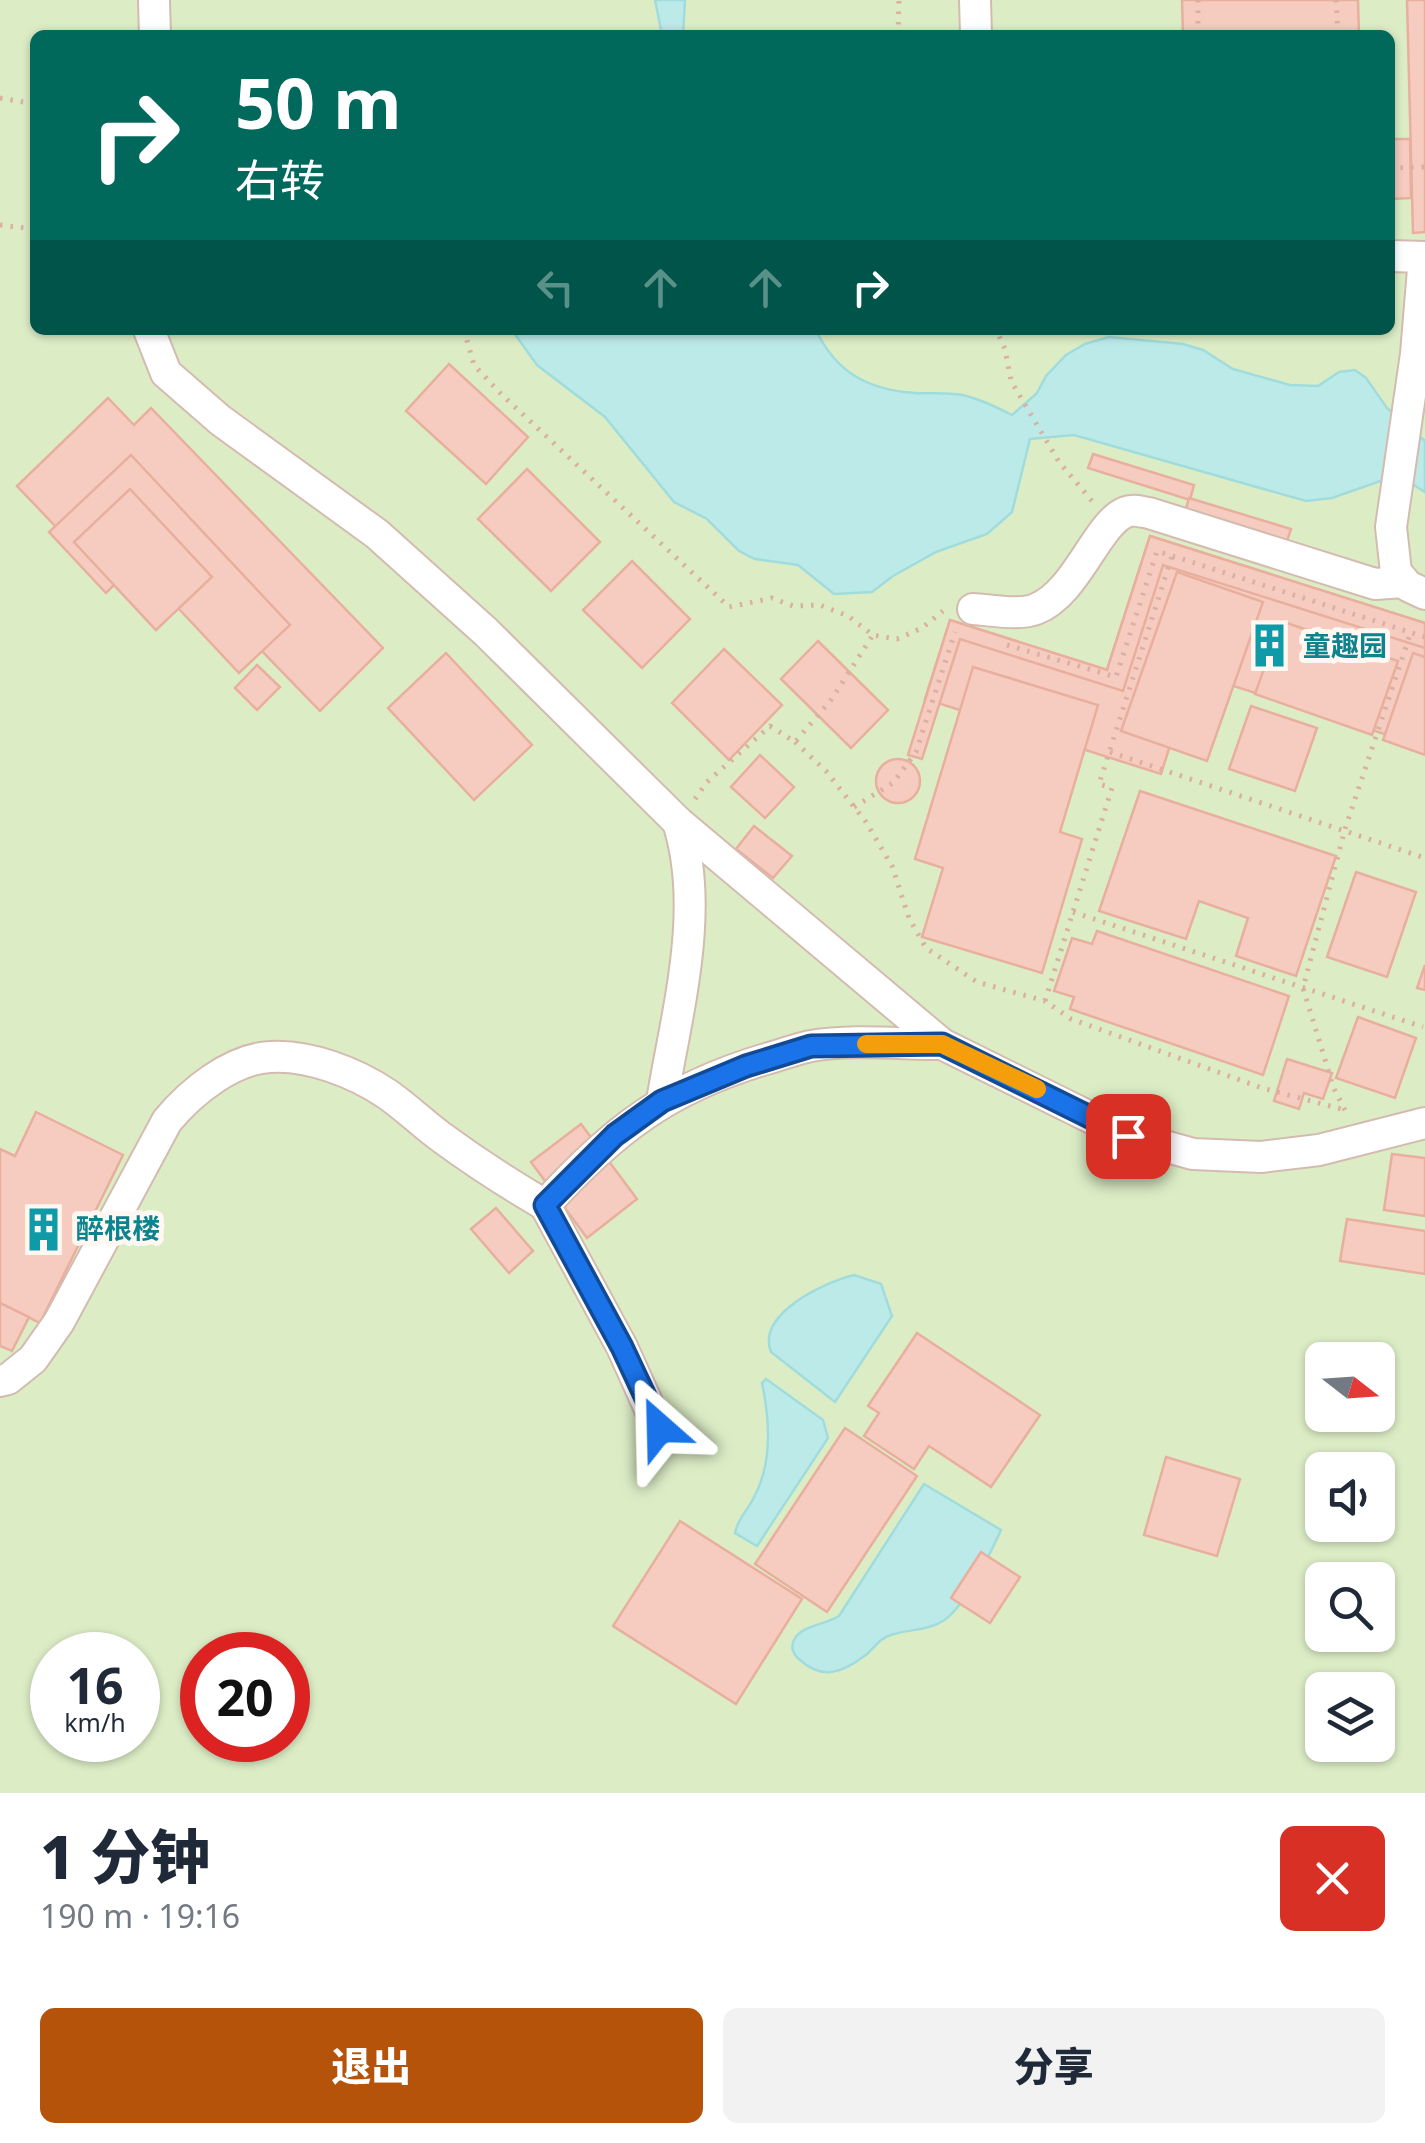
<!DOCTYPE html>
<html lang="zh">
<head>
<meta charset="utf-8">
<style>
  body { margin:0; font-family:"Noto Sans","Noto Sans SC",sans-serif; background:#f2f2f3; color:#1f2937; height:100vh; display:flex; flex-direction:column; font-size:38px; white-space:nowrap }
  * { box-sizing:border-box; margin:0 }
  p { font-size:32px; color:#747a83 }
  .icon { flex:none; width:55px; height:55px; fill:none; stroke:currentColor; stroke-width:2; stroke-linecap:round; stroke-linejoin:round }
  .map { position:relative; height:1793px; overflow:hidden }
  .sheet { display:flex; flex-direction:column; background:#fff; flex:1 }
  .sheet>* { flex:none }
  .top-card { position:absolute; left:30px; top:30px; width:1365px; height:305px; border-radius:15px; box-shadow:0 2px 8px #0004; background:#00695c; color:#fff; overflow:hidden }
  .needle { width:65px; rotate:107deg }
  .buttons { position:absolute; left:1305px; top:1342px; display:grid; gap:20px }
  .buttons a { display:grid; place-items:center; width:90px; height:90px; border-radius:15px; background:#fff; box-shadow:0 2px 8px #0004; font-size:50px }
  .speed { position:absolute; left:30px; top:1632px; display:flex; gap:20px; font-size:50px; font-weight:700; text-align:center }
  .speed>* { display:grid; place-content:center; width:130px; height:130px; border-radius:50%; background:#fff; box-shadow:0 2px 8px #0004; line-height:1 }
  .speed small { font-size:25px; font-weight:400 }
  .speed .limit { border:15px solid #d22; background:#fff; color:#111 }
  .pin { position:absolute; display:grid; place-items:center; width:85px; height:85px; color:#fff; margin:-42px; border-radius:20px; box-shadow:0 5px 15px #0006 }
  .me { position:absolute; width:110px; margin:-55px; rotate:335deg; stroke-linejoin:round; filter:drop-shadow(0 0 8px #0008) }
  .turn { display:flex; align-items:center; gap:35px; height:210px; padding:0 40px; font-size:45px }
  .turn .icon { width:130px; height:130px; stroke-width:2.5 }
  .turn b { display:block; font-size:70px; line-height:85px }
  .lanes { display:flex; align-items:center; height:95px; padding:0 40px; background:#0003; justify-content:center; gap:50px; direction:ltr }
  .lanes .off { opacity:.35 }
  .round { display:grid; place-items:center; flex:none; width:105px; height:105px; border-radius:15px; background:#f2f2f3 }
  .head { display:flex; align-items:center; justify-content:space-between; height:170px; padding:0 40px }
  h1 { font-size:60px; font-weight:800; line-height:75px }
  .button { display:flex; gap:20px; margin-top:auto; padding:20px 40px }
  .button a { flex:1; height:115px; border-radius:15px; background:#b45309; color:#fff; font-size:40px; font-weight:800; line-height:115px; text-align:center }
  .button a+a { background:#f2f2f3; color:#1f2937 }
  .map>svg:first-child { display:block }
  .green { fill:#dcedc6; fill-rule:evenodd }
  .water { fill:#bceae9; stroke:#a1dcdc; stroke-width:2.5 }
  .building { fill:#f5ccbf; stroke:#e9af9e; stroke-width:2.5 }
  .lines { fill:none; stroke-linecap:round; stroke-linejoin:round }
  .minor-casing { stroke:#d4bbb0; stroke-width:34 }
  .path { stroke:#dbafa1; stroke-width:5; stroke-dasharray:2.5 8; stroke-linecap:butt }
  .minor { stroke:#fff; stroke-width:30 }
  .route-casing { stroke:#114b97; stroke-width:25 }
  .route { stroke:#1a73e8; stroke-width:18 }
  .slow { stroke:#f59e0b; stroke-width:18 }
  .labels { text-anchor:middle; stroke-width:10; stroke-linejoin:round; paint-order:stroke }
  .culture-label { font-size:28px; font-weight:bold; fill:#0d838f; stroke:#fff7f1; text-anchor:start }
</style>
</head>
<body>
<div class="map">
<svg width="1425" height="1793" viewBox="0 0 1425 1793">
  <rect width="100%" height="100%" fill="#fef3ea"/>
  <!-- green -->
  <path class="green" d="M0 0H1425V1793H0ZM35 35H1390V330H35ZM1322 1360H1378V1415H1322ZM1322 1470H1378V1525H1322ZM1322 1580H1378V1635H1322ZM52 1655H138V1740H52ZM202 1655H288V1740H202ZM1322 1690H1378V1745H1322Z"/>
  <!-- water -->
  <g class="water">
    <polygon points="655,0 685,0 683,35 662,35"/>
    <path d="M512 330H816C836 373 869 390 915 393 930 394 947 392 962 395 980 399 996 407 1012 415L1037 393 1046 376 1066 355 1085 344 1109 337 1183 344 1203 350 1233 369 1290 385 1318 386 1339 372 1355 370 1366 378 1387 408 1425 441V492L1404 479H1386L1332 498 1306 501 1074 435 1030 439 1012 512 987 534 936 552 893 576 872 592 834 594 798 565 755 559 739 551 707 519 674 502 605 417 537 365Z"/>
    <path d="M854 1275 881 1284 892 1316 835 1402 771 1352C756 1314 825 1282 854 1275Z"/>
    <path d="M766 1379 823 1420 828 1438 757 1546 735 1533C737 1520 747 1511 753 1499 773 1464 770 1421 762 1383Z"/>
    <path d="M924 1484 1001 1530C990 1554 965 1607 943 1621 927 1631 908 1629 891 1635 880 1638 875 1647 867 1654 844 1672 823 1681 800 1660 794 1655 790 1648 794 1640 801 1625 825 1625 839 1616Z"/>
  </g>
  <!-- building -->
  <g class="building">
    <polygon points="1182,0 1358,0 1359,35 1183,35"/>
    <polygon points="1407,0 1425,0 1425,232 1413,233"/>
    <polygon points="1390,139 1410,139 1411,198 1390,199"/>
    <polygon points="449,364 528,437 486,484 406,411"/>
    <polygon points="108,398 134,425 151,408 383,648 320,711 101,485 57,528 17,486"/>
    <polygon points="1093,454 1194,485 1190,500 1088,468"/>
    <polygon points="131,455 290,625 239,673 178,608 156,630 114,585 106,593 49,532"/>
    <polygon points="527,469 600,542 551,591 478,519"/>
    <polygon points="130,489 212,577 156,630 74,542"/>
    <polygon points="1189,498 1291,529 1286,544 1185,512"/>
    <polygon points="1150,536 1425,623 1425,747 1193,673 1161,774 925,699 950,620 1107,670"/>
    <polygon points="1150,536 1425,623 1425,648 1163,565 1123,691 960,639 922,759 908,755 950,620 1107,670"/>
    <polygon points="632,561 690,619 642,668 583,610"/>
    <polygon points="1177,572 1263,602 1207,761 1121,731"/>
    <polygon points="1281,621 1398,661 1372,735 1255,694"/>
    <polygon points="818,641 888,710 851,748 781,679"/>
    <polygon points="724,649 782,705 729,760 672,703"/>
    <polygon points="446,653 532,745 474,800 388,708"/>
    <polygon points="1413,653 1425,657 1425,755 1383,740"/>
    <polygon points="257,665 280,687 257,710 235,688"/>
    <polygon points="973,667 1098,705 1060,832 1082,839 1042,973 922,937 943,868 915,859"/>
    <polygon points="1251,706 1317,728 1295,791 1229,769"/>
    <polygon points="760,755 794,787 765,818 731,787"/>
    <circle cx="898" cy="781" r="22"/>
    <polygon points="1140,791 1336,856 1296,976 1236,956 1248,918 1199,901 1186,939 1099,911"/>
    <polygon points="754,826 792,856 773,878 736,849"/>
    <polygon points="1356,872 1416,892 1387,977 1327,957"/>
    <polygon points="1097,931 1289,996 1263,1075 1070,1009 1074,997 1054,991 1072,938 1092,944"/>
    <polygon points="1425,965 1425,990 1417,988"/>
    <polygon points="1358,1017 1416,1038 1395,1098 1336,1078"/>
    <polygon points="1287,1059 1332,1073 1323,1099 1304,1093 1299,1109 1274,1101"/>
    <polygon points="36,1112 123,1155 40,1323 0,1303 0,1149 15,1156"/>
    <polygon points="581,1124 637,1199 587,1238 531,1162"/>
    <polygon points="1392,1154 1425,1158 1425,1216 1384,1210"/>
    <polygon points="496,1208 533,1251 509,1273 471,1229"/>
    <polygon points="1347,1219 1425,1231 1425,1274 1340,1261"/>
    <polygon points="0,1303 29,1317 12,1351 0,1346"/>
    <polygon points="917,1333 1040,1415 991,1487 929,1446 914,1469 864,1436 879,1413 868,1406"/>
    <polygon points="845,1428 917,1476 827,1612 755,1564"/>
    <polygon points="1166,1457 1240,1479 1217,1556 1144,1535"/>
    <polygon points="680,1521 802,1599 736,1704 613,1626"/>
    <polygon points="981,1552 1020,1577 990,1623 951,1598"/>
  </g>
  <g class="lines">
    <defs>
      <g id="minor">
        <polyline points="975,0 976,35"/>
        <polyline points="154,1 155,35"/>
        <polyline points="1390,256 1425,257"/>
        <polyline points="1424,257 1416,354 1391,527 1396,572 1408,586 1425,594"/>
        <polyline points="149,330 166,373 220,420 377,534 486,632 678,822 942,1044 1128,1136 1193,1154 1261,1157 1319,1150 1425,1123"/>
        <path d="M973 609C992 610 1018 616 1036 609 1077 593 1097 523 1126 512 1133 509 1142 512 1149 513L1375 584 1404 582"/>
        <path d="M662 1101C677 1011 706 910 678 822"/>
        <path d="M0 1381 8 1379 33 1359 59 1322 167 1121C190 1093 231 1059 270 1057 308 1054 356 1073 387 1094 406 1107 423 1124 441 1137 475 1162 509 1184 545 1205"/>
        <path d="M659 1429 622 1347 545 1205C613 1130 668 1088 766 1059 781 1055 796 1049 811 1046 853 1039 899 1044 942 1044"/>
      </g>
    </defs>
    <!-- minor casing -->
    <use href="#minor" class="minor-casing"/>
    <!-- path -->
    <g class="path">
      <polyline points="1198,0 1198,35"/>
      <polyline points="1336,0 1338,35"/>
      <polyline points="898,35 899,0"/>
      <polyline points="0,98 35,104"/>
      <polyline points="1390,168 1425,167"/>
      <polyline points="0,225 35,229"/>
      <polyline points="464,330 474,365 501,394 729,607 772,598 793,606 820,605 848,616 873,635 897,639 922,628 943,611"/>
      <polyline points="991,330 999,336 1005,349 1011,381 1059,462 1092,501"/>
      <polyline points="1007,645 1116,677 1157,551 1425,637"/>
      <polyline points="795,742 826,771 866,822 892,866 909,918 926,948 977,982 1045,1001 1071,1019 1262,1088 1345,1110"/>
      <polyline points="1110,752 1425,858"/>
      <polyline points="695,799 707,782 770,726 795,742 831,700 873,635"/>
      <polyline points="854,807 893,783 916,752 955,632"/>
      <polyline points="1073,912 1423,1027"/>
      <polyline points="1045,1001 1112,788 1099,784 1172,556"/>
      <polyline points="1345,1110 1334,1089 1303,988 1345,829 1411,632"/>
    </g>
    <!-- minor -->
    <use href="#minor" class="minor"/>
  </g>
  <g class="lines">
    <defs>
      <polyline id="route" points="660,1428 622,1347 545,1205 615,1135 662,1101 746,1066 811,1046 942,1044 1128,1136"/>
    </defs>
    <!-- route casing -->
    <use href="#route" class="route-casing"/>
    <!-- route -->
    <use href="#route" class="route"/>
    <!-- slow -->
    <polyline class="slow" points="866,1044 942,1044 1037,1089"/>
  </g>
  <!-- icons -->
  <defs>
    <symbol id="building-bare" viewBox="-9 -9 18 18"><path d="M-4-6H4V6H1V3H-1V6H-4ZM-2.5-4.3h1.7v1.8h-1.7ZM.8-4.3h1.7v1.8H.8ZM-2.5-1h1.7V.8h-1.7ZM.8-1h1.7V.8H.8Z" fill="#0f9aa8" stroke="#fff7f1" stroke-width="2.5" paint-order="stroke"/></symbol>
  </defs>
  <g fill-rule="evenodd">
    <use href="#building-bare" x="1238" y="614" width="63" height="63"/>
    <use href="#building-bare" x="12" y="1198" width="63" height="63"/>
  </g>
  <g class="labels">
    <!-- culture labels -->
    <g class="culture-label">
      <text x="1303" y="656">童趣园</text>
      <text x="76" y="1239">醉根楼</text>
    </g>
  </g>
</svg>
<div class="buttons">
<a><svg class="needle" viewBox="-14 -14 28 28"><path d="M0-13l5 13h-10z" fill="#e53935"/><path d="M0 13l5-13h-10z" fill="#747a83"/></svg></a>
<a><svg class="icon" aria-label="sound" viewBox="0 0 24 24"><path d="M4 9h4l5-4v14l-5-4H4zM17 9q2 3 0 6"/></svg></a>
<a><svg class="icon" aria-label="search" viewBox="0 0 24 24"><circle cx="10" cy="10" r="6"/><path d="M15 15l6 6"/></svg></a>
<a><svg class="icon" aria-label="layers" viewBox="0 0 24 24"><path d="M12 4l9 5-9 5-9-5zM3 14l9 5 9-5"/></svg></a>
</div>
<div class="speed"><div>16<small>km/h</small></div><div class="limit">20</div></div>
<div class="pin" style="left:1128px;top:1136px;background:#d93025"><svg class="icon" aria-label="arrive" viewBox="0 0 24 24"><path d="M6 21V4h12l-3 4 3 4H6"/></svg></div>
<svg class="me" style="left:660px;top:1428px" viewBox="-20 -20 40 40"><path d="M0-17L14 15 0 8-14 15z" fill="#1a73e8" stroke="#fff" stroke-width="4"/></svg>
<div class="top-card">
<div class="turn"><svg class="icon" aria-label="right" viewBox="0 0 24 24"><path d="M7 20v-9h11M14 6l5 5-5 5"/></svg><div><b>50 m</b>右转</div></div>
<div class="lanes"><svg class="icon off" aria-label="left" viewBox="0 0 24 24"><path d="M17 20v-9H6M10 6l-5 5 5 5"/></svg><svg class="icon off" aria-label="ahead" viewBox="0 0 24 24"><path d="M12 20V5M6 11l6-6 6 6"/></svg><svg class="icon off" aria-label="ahead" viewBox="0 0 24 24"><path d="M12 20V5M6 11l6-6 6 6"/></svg><svg class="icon" aria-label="right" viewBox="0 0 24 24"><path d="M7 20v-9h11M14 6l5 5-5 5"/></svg></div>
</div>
</div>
<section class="sheet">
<div class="head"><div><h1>1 分钟</h1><p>190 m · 19:16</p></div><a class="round" style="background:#d93025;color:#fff"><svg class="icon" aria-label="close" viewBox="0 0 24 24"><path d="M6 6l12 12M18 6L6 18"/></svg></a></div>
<div class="button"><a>退出</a><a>分享</a></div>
</section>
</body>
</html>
